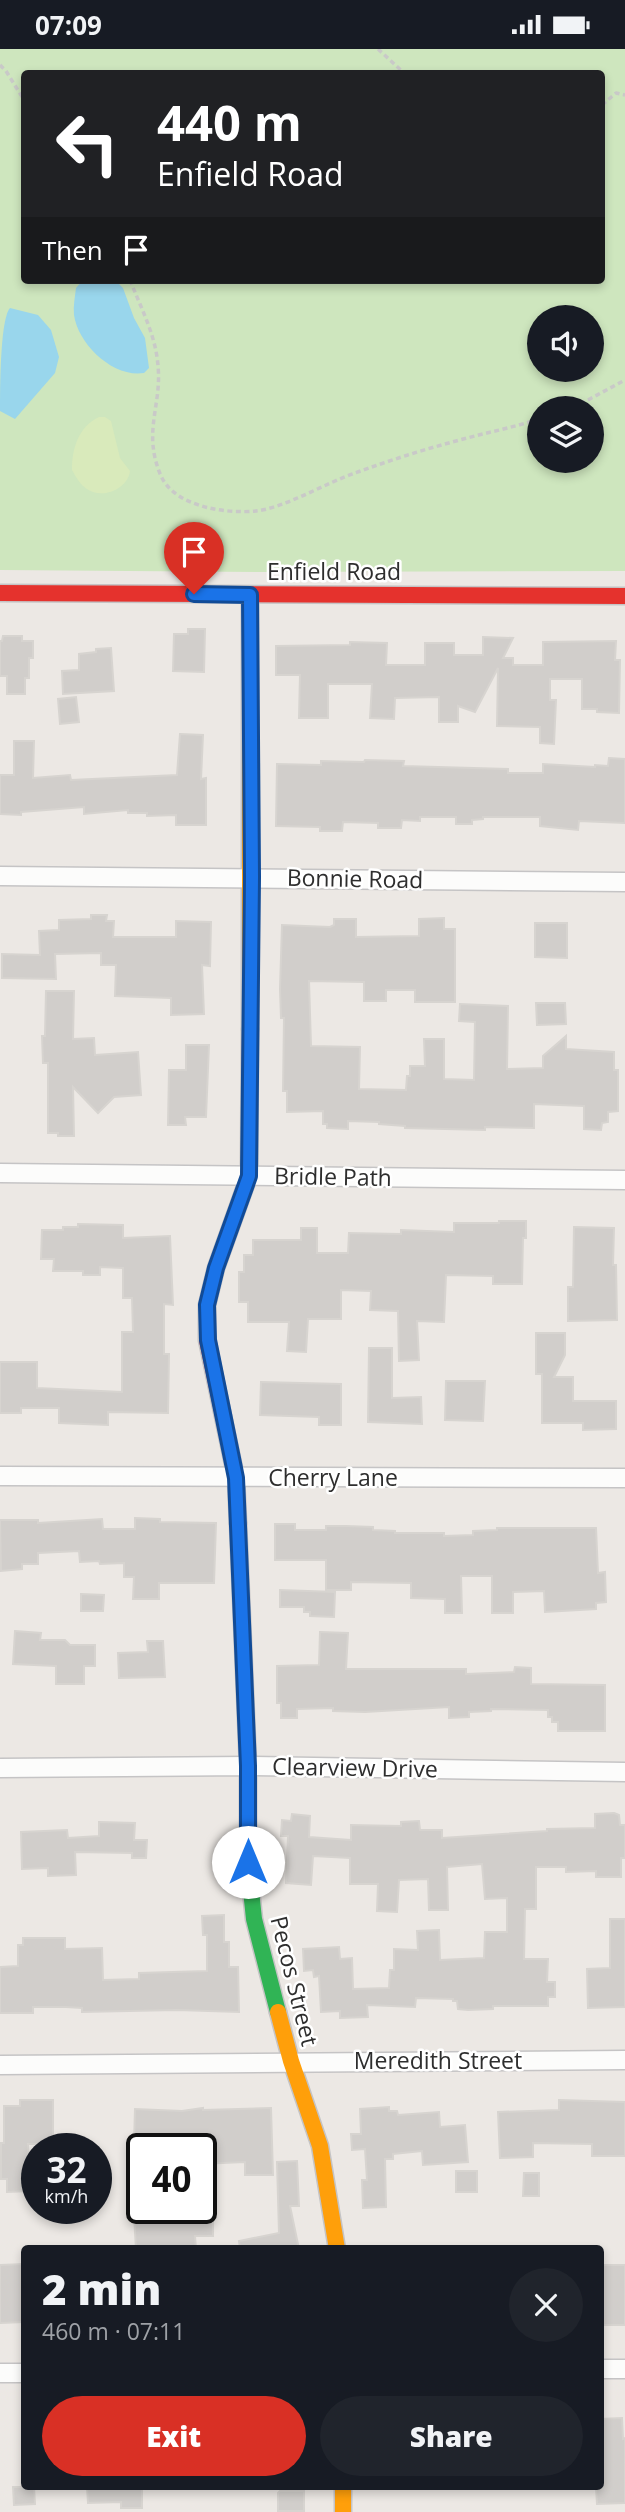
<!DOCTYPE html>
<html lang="en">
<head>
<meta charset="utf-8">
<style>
  body { margin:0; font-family:"Open Sans",sans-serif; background:#20242c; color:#f1f3f6; height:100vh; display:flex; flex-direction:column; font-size:26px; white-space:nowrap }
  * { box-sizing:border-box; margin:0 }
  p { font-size:23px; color:#9ea1a6 }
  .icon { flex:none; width:38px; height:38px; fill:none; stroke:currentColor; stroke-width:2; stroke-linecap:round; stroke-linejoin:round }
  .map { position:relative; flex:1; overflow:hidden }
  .drawer { position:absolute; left:21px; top:2196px; width:583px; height:245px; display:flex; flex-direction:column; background:#171b24; border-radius:7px; box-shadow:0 4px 10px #0003 }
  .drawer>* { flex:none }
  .hud { position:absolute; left:21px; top:21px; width:584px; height:214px; border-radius:7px; box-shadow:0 4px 10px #0003; background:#202124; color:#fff; overflow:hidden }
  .fabs { position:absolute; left:527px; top:256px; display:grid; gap:14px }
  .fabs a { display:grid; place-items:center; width:77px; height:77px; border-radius:50%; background:#171b24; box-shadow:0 4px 10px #0003; font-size:35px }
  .speed { position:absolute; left:21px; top:2084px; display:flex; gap:14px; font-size:35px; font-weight:700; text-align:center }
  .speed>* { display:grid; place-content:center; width:91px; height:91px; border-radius:50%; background:#171b24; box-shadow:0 4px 10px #0003; line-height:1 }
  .speed small { font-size:18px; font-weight:400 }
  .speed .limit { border:4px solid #111; border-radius:10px; background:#fff; color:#111 }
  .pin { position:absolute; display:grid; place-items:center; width:60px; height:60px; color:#fff; margin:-72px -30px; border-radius:50% 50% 50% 0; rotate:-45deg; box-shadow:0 0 7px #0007 }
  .pin .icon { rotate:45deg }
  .me { position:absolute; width:77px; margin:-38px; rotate:0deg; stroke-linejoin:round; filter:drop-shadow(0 0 5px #0008) }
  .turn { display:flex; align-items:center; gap:24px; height:147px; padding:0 21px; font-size:32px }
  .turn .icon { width:91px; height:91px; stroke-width:2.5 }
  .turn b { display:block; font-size:49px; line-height:60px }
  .then { display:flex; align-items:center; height:66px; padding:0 21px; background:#0003; gap:14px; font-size:26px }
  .round { display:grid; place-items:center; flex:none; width:74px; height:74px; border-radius:37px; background:#20242c }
  .overview { display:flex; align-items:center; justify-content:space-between; height:119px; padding:0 21px }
  h1 { font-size:42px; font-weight:800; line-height:52px }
  .primary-button { display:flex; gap:14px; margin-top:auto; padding:14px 21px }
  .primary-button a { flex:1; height:80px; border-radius:42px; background:#d93025; color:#fff; font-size:28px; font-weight:800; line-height:80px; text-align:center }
  .primary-button a+a { background:#20242c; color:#f1f3f6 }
  .status { display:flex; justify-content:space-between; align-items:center; height:49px; padding:0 35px; background:#171b24; direction:ltr }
  .status svg { height:19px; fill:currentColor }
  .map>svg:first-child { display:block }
  .green { fill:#cee6be; fill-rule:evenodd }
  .pitch { fill:#d9eabb }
  .water { fill:#99d6ec }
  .building { fill:#d1cecb; stroke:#d7d4d0; stroke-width:2 }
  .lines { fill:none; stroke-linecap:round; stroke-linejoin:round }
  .street-casing { stroke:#c5c4c5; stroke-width:21 }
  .fast-casing { stroke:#c5c4c5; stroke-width:19 }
  .slow-casing { stroke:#c5c4c5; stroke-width:19 }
  .jam-casing { stroke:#c5c4c5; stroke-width:19 }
  .path { stroke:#c9c9c8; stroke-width:3.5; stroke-dasharray:5 3.5; stroke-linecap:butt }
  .street { stroke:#fcfcfb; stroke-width:18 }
  .fast { stroke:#30b455; stroke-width:16 }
  .slow { stroke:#ff9f0a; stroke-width:16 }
  .jam { stroke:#e5322d; stroke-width:16 }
  .route-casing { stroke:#114b97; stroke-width:18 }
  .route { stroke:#1a73e8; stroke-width:12 }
  .labels { text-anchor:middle; stroke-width:5; stroke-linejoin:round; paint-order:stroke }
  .street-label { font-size:23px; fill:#2e2e2e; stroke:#fff }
</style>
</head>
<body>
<div class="status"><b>07:09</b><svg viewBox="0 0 49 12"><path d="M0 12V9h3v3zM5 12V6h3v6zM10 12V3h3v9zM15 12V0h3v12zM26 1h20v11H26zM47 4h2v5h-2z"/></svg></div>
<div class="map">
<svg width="625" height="2463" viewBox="0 0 625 2463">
  <rect width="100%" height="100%" fill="#ece8e4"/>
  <!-- green -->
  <path class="green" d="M0 0H625V522L262 523 0 521ZM24 24H602V231H24ZM539 268H592V320H539ZM539 359H592V411H539Z"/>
  <!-- pitch -->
  <path class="pitch" d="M99 368H105L111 372 120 409 130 422C128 438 108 448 93 443 82 439 77 430 72 421 72 400 78 378 99 368Z"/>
  <!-- water -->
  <g class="water">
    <path d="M83 231H115L123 239 134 269 145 289 149 319 144 324C113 329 78 295 74 266 73 257 75 248 76 239Z"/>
    <path d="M10 259 38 266 51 281 59 308 55 324 15 370 0 362C0 341 0 270 10 259Z"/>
  </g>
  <!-- building -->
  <g class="building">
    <polygon points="188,580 205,580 204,623 173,622 174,585 188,585"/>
    <polygon points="3,587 22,587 22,592 33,592 33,609 29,609 29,629 25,629 25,645 7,645 7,627 0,627 0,592 2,592"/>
    <polygon points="483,588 513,589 503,609 513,609 513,616 543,616 543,593 616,592 615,611 620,611 619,664 597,663 597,660 582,660 582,630 550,630 550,651 556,651 554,695 540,694 540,678 497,677 498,619 475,663 458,657 458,673 439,673 439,648 395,649 394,670 370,669 372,635 328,635 328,669 299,669 300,626 276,626 276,597 350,596 350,593 387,594 386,616 425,616 425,594 454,594 454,606 483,606"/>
    <polygon points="111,599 114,642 63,645 62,622 79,621 79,605 96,603 96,600"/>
    <polygon points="76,648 79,673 60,675 58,650"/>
    <polygon points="180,685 203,686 201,730 206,729 206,776 176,776 176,766 147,767 147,764 128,764 128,761 84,765 84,758 21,763 21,766 0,765 0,726 14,726 14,692 34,692 33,729 70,726 71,731 177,726"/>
    <polygon points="609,709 625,710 625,774 579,772 578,781 540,777 540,768 483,768 483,770 472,771 472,775 456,775 456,768 420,768 420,772 402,771 401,779 378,779 378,774 343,773 342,782 320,782 320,778 276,777 277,715 321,716 321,712 364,713 365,711 404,712 403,717 508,720 508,724 543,724 543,715 595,718 595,716 608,717"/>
    <polygon points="91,866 107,866 106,872 114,872 113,888 176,888 176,872 211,873 210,917 202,916 204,965 171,966 171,949 115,947 116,916 101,916 101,904 55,905 56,930 2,929 2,905 40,906 39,882 59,881 59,871 91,870"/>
    <polygon points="444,869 444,880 455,880 455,953 415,953 415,941 386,941 386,952 364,952 364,933 309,932 311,997 360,998 359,1040 406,1041 407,1027 410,1027 410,1017 425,1017 424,990 444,990 444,1030 474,1031 475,973 459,972 460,955 508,957 507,1020 543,1019 543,1007 566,987 566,1000 614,1003 614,1021 618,1021 618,1062 608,1063 608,1073 602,1074 601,1081 584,1080 584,1057 534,1055 534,1079 485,1078 485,1081 405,1079 405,1077 379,1075 379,1073 348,1072 348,1080 327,1079 327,1075 323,1075 323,1062 287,1063 287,1042 283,1042 284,969 281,969 280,940 282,876 330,878 334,876 334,870 356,870 356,888 419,887 419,870"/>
    <polygon points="535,874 567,874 567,909 535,908"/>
    <polygon points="46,942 74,942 73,990 94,989 95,1006 138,1003 141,1046 114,1048 98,1064 73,1038 74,1087 58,1087 58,1084 48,1084 48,1014 43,1014 42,987 45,987"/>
    <polygon points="536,954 565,954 566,975 537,976"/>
    <polygon points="186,996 209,996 206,1068 185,1068 186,1076 168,1076 169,1021 186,1021"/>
    <polygon points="499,1172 526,1172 526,1189 523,1189 522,1235 493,1235 493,1227 446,1226 444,1273 417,1272 419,1311 399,1312 398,1262 370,1261 371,1242 341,1241 341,1270 308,1270 306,1303 287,1302 289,1273 248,1273 248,1253 239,1253 239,1223 244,1223 244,1206 253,1206 253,1191 301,1191 301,1179 317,1179 317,1204 348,1204 349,1184 401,1185 401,1181 454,1183 454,1174 499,1174"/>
    <polygon points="78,1175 123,1176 123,1189 170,1187 173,1256 164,1255 164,1305 169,1305 168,1364 108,1363 108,1376 59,1374 59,1359 21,1359 21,1364 0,1364 0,1313 37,1313 37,1339 122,1343 122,1283 133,1283 132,1249 123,1249 123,1219 100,1218 100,1226 83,1226 83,1222 53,1222 54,1210 41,1210 42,1181 63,1181 63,1178 78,1178"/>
    <polygon points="574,1178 614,1179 613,1216 616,1216 617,1271 568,1272 568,1238 573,1238"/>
    <polygon points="536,1284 565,1284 565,1306 554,1328 573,1328 573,1352 616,1352 616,1380 583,1381 583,1374 542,1374 542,1325 536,1325"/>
    <polygon points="369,1299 392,1299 392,1349 421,1348 422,1375 368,1373"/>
    <polygon points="446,1332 485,1332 483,1372 445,1371"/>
    <polygon points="261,1333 341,1335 341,1376 319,1376 319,1368 260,1366"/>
    <polygon points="135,1469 160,1470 160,1473 216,1474 214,1534 159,1534 159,1550 133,1550 134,1528 124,1528 124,1514 100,1515 99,1512 80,1513 79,1502 38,1504 38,1515 22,1515 22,1520 1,1522 0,1471 38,1471 38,1474 102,1470 103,1480 135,1480"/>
    <polygon points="275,1475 295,1475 295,1481 326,1481 326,1477 346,1477 373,1478 373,1481 395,1482 395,1484 444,1484 444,1487 473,1486 473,1482 497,1481 497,1479 596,1479 598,1524 605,1523 606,1553 596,1554 596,1560 545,1563 544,1542 513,1543 513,1564 492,1564 492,1527 461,1527 462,1564 445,1564 445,1550 411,1549 411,1534 351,1533 351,1541 326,1541 326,1511 275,1511"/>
    <polygon points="280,1541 335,1543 334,1568 310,1567 310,1563 304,1563 304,1558 280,1558"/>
    <polygon points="81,1545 104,1546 103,1562 81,1562"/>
    <polygon points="15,1582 41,1584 40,1591 65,1591 70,1596 95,1596 95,1617 84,1617 84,1635 56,1635 56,1617 13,1615"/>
    <polygon points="320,1583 348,1584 346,1620 466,1620 466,1625 514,1623 515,1618 531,1619 531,1635 605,1636 605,1682 558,1682 558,1673 552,1673 552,1668 548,1668 548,1661 491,1660 491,1662 469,1663 469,1668 449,1669 449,1658 365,1663 333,1662 333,1659 297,1660 297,1669 281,1669 281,1654 277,1654 277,1617 319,1616"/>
    <polygon points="147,1592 163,1592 165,1628 119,1629 118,1604 148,1603"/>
    <polygon points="614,1764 619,1766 620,1776 625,1776 625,1809 621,1809 621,1828 596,1828 596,1822 566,1823 566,1818 536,1818 536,1860 525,1860 524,1910 548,1910 547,1933 555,1933 555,1948 548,1948 548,1957 493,1957 493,1960 468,1961 458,1960 457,1952 453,1952 453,1950 416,1949 415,1958 367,1956 368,1968 340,1969 340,1962 321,1963 319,1927 314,1928 313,1921 304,1922 303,1900 339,1898 340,1910 352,1909 353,1940 389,1939 390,1921 394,1921 394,1900 418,1901 417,1882 439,1881 440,1911 484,1909 485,1883 507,1883 507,1849 485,1850 482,1815 447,1818 448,1861 429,1861 428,1830 399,1831 397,1863 377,1862 378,1835 350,1835 350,1809 313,1807 311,1836 286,1834 288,1787 281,1787 282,1771 291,1772 292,1765 310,1767 309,1788 351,1791 351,1776 401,1777 401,1773 419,1772 420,1781 442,1781 442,1789 547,1782 547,1780 595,1779 595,1765"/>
    <polygon points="99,1773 135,1774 134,1791 147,1791 146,1809 132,1809 132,1804 75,1803 76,1826 48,1827 48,1819 22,1820 21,1783 67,1781 68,1789 99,1787"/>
    <polygon points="224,1866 224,1893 229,1893 229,1918 238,1918 239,1963 177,1961 82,1963 82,1959 66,1958 33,1958 33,1964 0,1964 0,1918 18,1917 18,1896 23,1896 23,1889 65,1889 65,1900 102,1899 103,1931 139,1930 139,1924 207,1922 207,1886 203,1886 202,1867"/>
    <polygon points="610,1870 625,1870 625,1958 588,1959 587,1920 610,1919"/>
    <polygon points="20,2051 53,2051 53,2095 28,2095 30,2142 7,2143 7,2130 1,2130 1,2094 4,2094 4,2057 20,2057"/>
    <polygon points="559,2051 625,2053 625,2107 592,2107 592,2095 533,2094 533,2108 500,2109 498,2063 559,2061"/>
    <polygon points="389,2058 389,2062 397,2062 398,2066 439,2063 440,2078 465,2076 468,2113 423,2116 422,2102 393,2105 393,2110 385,2110 386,2158 363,2159 362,2131 367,2131 365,2100 352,2101 351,2085 361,2085 360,2060"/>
    <polygon points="203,2059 203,2061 271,2059 273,2126 245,2126 245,2113 201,2115 201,2100 154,2098 155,2094 134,2093 135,2060 182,2062"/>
    <polygon points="297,2112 299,2157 290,2157 299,2200 240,2200 239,2192 279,2184 277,2113"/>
    <rect x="456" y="2122" width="21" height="21"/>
    <polygon points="524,2124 539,2124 539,2147 523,2147"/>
    <polygon points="163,2165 164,2171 213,2170 213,2187 195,2187 196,2200 136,2200 134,2167"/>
    <polygon points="24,2215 24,2273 0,2274 0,2216"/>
    <rect x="600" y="2216" width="25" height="60"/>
    <polygon points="622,2369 623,2390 625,2389 625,2454 597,2455 596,2438 600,2438 600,2370"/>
    <polygon points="13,2438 34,2438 35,2455 14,2456"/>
    <polygon points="87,2438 142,2438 142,2459 121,2459 121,2453 88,2454"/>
    <polygon points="280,2442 304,2442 304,2462 278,2462 278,2444"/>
  </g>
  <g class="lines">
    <defs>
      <g id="street">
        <polyline points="0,827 625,833"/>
        <polyline points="0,1124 625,1131"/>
        <polyline points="0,1427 625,1429"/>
        <polyline points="0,1719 248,1717 625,1723"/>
        <polyline points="0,2016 625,2011"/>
        <polyline points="600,2320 625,2320"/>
        <polyline points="0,2324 24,2324"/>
      </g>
      <polyline id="fast" points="238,1474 248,1717 248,1813 254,1870 278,1963"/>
      <g id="slow">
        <polyline points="250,546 250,980"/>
        <polyline points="278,1963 291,2012 320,2097 337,2200"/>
        <polyline points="343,2438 343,2463"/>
      </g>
      <g id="jam">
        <polyline points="0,544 625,547"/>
        <polyline points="238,1474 236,1429 207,1291 207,1256 216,1219 249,1127 250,980"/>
      </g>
    </defs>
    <!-- street casing -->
    <use href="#street" class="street-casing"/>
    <!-- fast casing -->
    <use href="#fast" class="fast-casing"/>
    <!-- slow casing -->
    <use href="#slow" class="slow-casing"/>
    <!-- jam casing -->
    <use href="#jam" class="jam-casing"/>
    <!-- path -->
    <g class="path">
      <polyline points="378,0 404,24"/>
      <polyline points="0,16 6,22 24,51"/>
      <polyline points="602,56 616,44 625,46"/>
      <path d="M130 231C141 259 156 287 158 317 162 357 142 383 161 427 175 458 226 465 256 462 284 459 326 434 355 424 388 412 422 401 456 392 484 384 512 379 539 370"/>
      <polyline points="573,359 625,331"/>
    </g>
    <!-- street -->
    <use href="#street" class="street"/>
    <!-- fast -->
    <use href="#fast" class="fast"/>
    <!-- slow -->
    <use href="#slow" class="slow"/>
    <!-- jam -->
    <use href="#jam" class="jam"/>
  </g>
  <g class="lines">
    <defs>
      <polyline id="route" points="194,545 250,546 252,828 249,1127 216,1219 207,1256 208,1291 236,1429 248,1717 248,1813"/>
    </defs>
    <!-- route casing -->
    <use href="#route" class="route-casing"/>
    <!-- route -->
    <use href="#route" class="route"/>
  </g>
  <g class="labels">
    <!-- street labels -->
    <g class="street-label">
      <text x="334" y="531">Enfield Road</text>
      <text transform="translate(355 830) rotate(1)" y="8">Bonnie Road</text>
      <text transform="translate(333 1128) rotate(1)" y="8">Bridle Path</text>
      <text x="333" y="1437">Cherry Lane</text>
      <text transform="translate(355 1719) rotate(1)" y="8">Clearview Drive</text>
      <text transform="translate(294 1932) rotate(76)" y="8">Pecos Street</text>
      <text x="438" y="2020">Meredith Street</text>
    </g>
  </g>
</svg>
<div class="fabs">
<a><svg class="icon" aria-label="sound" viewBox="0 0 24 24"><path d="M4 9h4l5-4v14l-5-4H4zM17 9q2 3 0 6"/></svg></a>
<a><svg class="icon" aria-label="layers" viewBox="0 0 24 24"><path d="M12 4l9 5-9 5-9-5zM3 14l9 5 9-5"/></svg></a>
</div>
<div class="speed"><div>32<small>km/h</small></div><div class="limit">40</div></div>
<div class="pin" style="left:194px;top:545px;background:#d93025"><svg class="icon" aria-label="arrive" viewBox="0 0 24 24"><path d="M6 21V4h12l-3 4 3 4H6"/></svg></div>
<svg class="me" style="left:248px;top:1813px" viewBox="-20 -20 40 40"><circle r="19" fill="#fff"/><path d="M0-13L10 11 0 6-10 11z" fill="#1a73e8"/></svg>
<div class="hud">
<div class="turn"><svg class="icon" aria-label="left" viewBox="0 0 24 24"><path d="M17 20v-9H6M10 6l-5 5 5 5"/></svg><div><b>440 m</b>Enfield Road</div></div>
<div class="then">Then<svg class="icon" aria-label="arrive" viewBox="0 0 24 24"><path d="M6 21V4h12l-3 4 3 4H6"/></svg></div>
</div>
<section class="drawer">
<div class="overview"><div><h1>2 min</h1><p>460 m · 07:11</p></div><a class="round"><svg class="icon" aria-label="close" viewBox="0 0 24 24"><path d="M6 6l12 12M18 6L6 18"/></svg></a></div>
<div class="primary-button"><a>Exit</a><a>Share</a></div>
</section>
</div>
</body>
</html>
